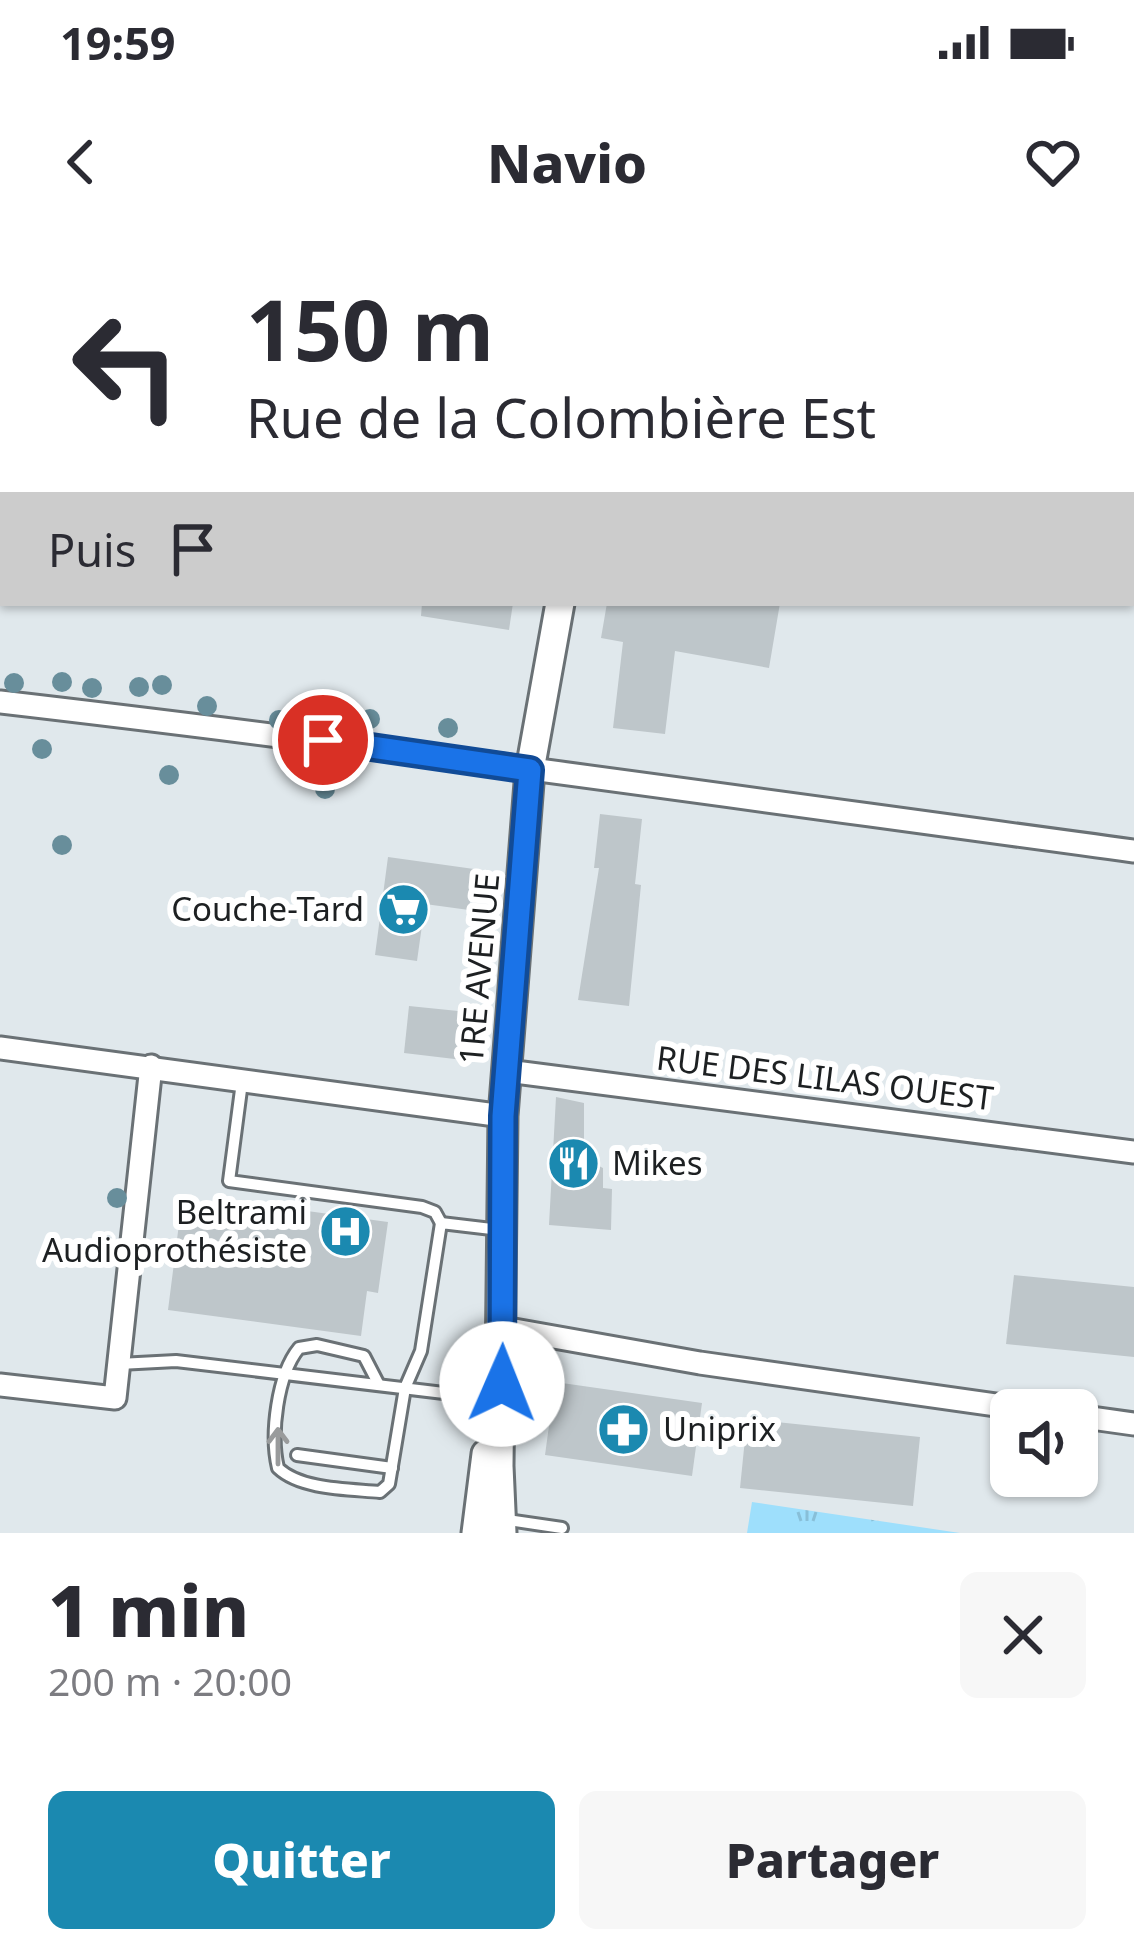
<!DOCTYPE html>
<html lang="fr">
<head>
<meta charset="utf-8">
<style>
  body { margin:0; font-family:"Noto Sans",sans-serif; background:#f7f7f7; color:#2b2b33; height:100vh; display:flex; flex-direction:column; font-size:45px; white-space:nowrap }
  * { box-sizing:border-box; margin:0 }
  p { font-size:39px; color:#7c7c81 }
  .icon { flex:none; width:66px; height:66px; fill:none; stroke:currentColor; stroke-width:2; stroke-linecap:round; stroke-linejoin:round }
  .map { position:relative; height:1293px; overflow:hidden }
  .panel { display:flex; flex-direction:column; background:#fff; flex:1 }
  .panel>* { flex:none }
  .hud { position:absolute; left:0px; top:0px; width:1134px; height:366px; box-shadow:0 3px 9px #0004; background:#fff; color:#2b2b33; overflow:hidden }
  .tools { position:absolute; left:990px; top:1149px; display:grid; gap:24px }
  .tools a { display:grid; place-items:center; width:108px; height:108px; border-radius:18px; background:#fff; box-shadow:0 3px 9px #0004; font-size:60px }
  .pin { position:absolute; display:grid; place-items:center; width:102px; height:102px; color:#fff; margin:-51px; border:6px solid #fff; border-radius:50%; box-shadow:0 3px 12px #0007 }
  .me { position:absolute; width:132px; margin:-66px; rotate:1deg; stroke-linejoin:round; filter:drop-shadow(0 0 9px #0008) }
  .turn { display:flex; align-items:center; gap:42px; height:252px; padding:0 48px; font-size:54px }
  .turn .icon { width:156px; height:156px; stroke-width:2.5 }
  .turn b { display:block; font-size:84px; line-height:102px }
  .then { display:flex; align-items:center; height:114px; padding:0 48px; background:#0003; gap:24px; font-size:45px }
  .round { display:grid; place-items:center; flex:none; width:126px; height:126px; border-radius:18px; background:#f7f7f7 }
  .summary { display:flex; align-items:center; justify-content:space-between; height:204px; padding:0 48px }
  h1 { font-size:72px; font-weight:800; line-height:90px }
  .button { display:flex; gap:24px; margin-top:auto; padding:24px 48px }
  .button a { flex:1; height:138px; border-radius:18px; background:#1b89b0; color:#fff; font-size:48px; font-weight:800; line-height:138px; text-align:center }
  .button a+a { background:#f7f7f7; color:#2b2b33 }
  .status { display:flex; justify-content:space-between; align-items:center; height:84px; padding:0 60px; background:#fff; direction:ltr }
  .status svg { height:33px; fill:currentColor }
  header { display:flex; justify-content:space-between; align-items:center; height:156px; padding:0 48px; background:#fff; font-size:54px; font-weight:800 }
  .map>svg:first-child { display:block }
  .grass { fill:url(#grass-tufts) }
  .building { fill:#bec6ca }
  .lines { fill:none; stroke-linecap:round; stroke-linejoin:round }
  .service-casing { stroke:#6a7175; stroke-width:16 }
  .minor-casing { stroke:#6a7175; stroke-width:27 }
  .tertiary-casing { stroke:#6a7175; stroke-width:33 }
  .service { stroke:#fff; stroke-width:10 }
  .minor { stroke:#fff; stroke-width:21 }
  .tertiary { stroke:#fff; stroke-width:27 }
  .tree { fill:#688e9b }
  .oneway { stroke:#999b9c }
  .route-casing { stroke:#114b97; stroke-width:30 }
  .route { stroke:#1a73e8; stroke-width:21 }
  .labels { text-anchor:middle; stroke-width:12; stroke-linejoin:round; paint-order:stroke }
  .poi-label { font-size:33px; fill:#1d2022; stroke:#fff; text-anchor:end }
  .street-label { font-size:33px; fill:#1d2022; stroke:#fff }
</style>
</head>
<body>
<div class="status"><b>19:59</b><svg viewBox="0 0 49 12"><path d="M0 12V9h3v3zM5 12V6h3v6zM10 12V3h3v9zM15 12V0h3v12zM26 1h20v11H26zM47 4h2v5h-2z"/></svg></div>
<header><svg class="icon" aria-label="back" viewBox="0 0 24 24"><path d="M15 5l-7 7 7 7"/></svg>Navio<svg class="icon" aria-label="heart" viewBox="0 0 24 24"><path d="M12 20l-8-8c-3-5 5-10 8-4 3-6 11-1 8 4z"/></svg></header>
<div class="map">
<svg width="1134" height="1293" viewBox="0 0 1134 1293">
  <defs>
    <pattern id="grass-tufts" width="24" height="20" patternUnits="userSpaceOnUse" patternTransform="scale(3)"><rect width="24" height="20" fill="#9edffc"/><path d="M3 7l-1-3M5 7V3M7 7l1-3M15 17l-1-3M17 17v-4M19 17l1-3" fill="none" stroke="#88bfd8"/></pattern>
  </defs>
  <rect width="100%" height="100%" fill="#e0e8ec"/>
  <!-- grass -->
  <polygon class="grass" points="752,1262 960,1293 747,1293"/>
  <!-- building -->
  <g class="building">
    <polygon points="422,363 513,363 509,390 421,376"/>
    <polygon points="607,363 780,363 769,428 675,411 665,494 613,488 623,402 601,398"/>
    <polygon points="600,574 642,579 635,644 641,645 629,766 578,760 599,628 594,628"/>
    <polygon points="388,617 474,629 469,670 425,664 417,721 375,715"/>
    <polygon points="409,766 468,772 463,820 404,813"/>
    <polygon points="556,857 584,863 584,919 603,928 603,948 612,949 611,990 549,985"/>
    <polygon points="249,963 388,982 378,1053 367,1051 361,1096 168,1070 180,976 245,985"/>
    <polygon points="1014,1035 1134,1047 1134,1117 1006,1104"/>
    <polygon points="555,1142 702,1163 692,1236 545,1215"/>
    <polygon points="747,1179 920,1197 913,1266 740,1248"/>
  </g>
  <g class="lines">
    <defs>
      <g id="service">
        <polyline points="242,842 229,941 422,967 435,972 441,983"/>
        <polyline points="119,1124 176,1121 494,1159"/>
        <path d="M379 1145 364 1116 317 1105 299 1108C277 1135 270 1195 278 1228 301 1250 350 1249 380 1252L389 1244 405 1148 421 1111 441 983 500 990"/>
        <polyline points="297,1215 392,1228"/>
        <polyline points="501,1279 562,1288"/>
      </g>
      <g id="minor">
        <polyline points="1105,0 1126,3"/>
        <polyline points="139,3 140,0"/>
        <polyline points="0,141 3,141"/>
        <polyline points="1131,296 1134,297"/>
        <path d="M0 462C379 506 756 560 1134 611"/>
        <polyline points="0,808 503,876"/>
        <polyline points="507,831 1134,912"/>
        <polyline points="503,1088 700,1123 1031,1170"/>
        <polyline points="0,1145 115,1158 151,826"/>
        <polyline points="1077,1176 1134,1184"/>
      </g>
      <g id="tertiary">
        <polyline points="617,3 618,0"/>
        <polyline points="476,1293 486,1214"/>
        <polyline points="502,1293 499,1226 503,876 530,530 560,363"/>
      </g>
    </defs>
    <!-- service casing -->
    <use href="#service" class="service-casing"/>
    <!-- minor casing -->
    <use href="#minor" class="minor-casing"/>
    <!-- tertiary casing -->
    <use href="#tertiary" class="tertiary-casing"/>
    <!-- service -->
    <use href="#service" class="service"/>
    <!-- minor -->
    <use href="#minor" class="minor"/>
    <!-- tertiary -->
    <use href="#tertiary" class="tertiary"/>
  </g>
  <!-- trees -->
  <g class="tree">
    <circle cx="62" cy="442" r="10"/>
    <circle cx="14" cy="443" r="10"/>
    <circle cx="162" cy="445" r="10"/>
    <circle cx="139" cy="447" r="10"/>
    <circle cx="92" cy="448" r="10"/>
    <circle cx="207" cy="466" r="10"/>
    <circle cx="370" cy="479" r="10"/>
    <circle cx="279" cy="480" r="10"/>
    <circle cx="448" cy="488" r="10"/>
    <circle cx="42" cy="509" r="10"/>
    <circle cx="169" cy="535" r="10"/>
    <circle cx="325" cy="549" r="10"/>
    <circle cx="62" cy="605" r="10"/>
    <circle cx="117" cy="958" r="10"/>
  </g>
  <!-- one-way arrows -->
  <defs><path id="oneway-shaft" d="M-6 0H5M1.5-3L5.5 0L1.5 3" fill="none" stroke-width="1.6" stroke-linecap="round" stroke-linejoin="round" transform="scale(3)"/></defs>
  <use class="oneway" href="#oneway-shaft" transform="translate(278 1206) rotate(-90)"/>
  <g class="lines">
    <defs>
      <polyline id="route" points="323,500 530,530 503,876 502,1144"/>
    </defs>
    <!-- route casing -->
    <use href="#route" class="route-casing"/>
    <!-- route -->
    <use href="#route" class="route"/>
  </g>
  <!-- icons -->
  <defs>
    <symbol id="supermarket-disc" viewBox="-11 -11 22 22"><circle r="9.5" fill="#1b89b0" stroke="#fff"/><path d="M-6-5.5h2.5l.6 2H6L4.5 2H-2.5L-4.4-4H-6ZM-1.5 3.2a1.3 1.3 0 1 0 .1 0ZM3 3.2a1.3 1.3 0 1 0 .1 0Z" fill="#fff"/></symbol>
    <symbol id="restaurant-disc" viewBox="-11 -11 22 22"><circle r="9.5" fill="#1b89b0" stroke="#fff"/><path d="M-5-6h1v4h1v-4h1v4h1v-4h1v5L-1.5 .5V6h-2V.5L-5-1ZM5-6V6H3V1.5H1.5Q1.5-4 5-6Z" fill="#fff"/></symbol>
    <symbol id="hospital-disc" viewBox="-11 -11 22 22"><circle r="9.5" fill="#1b89b0" stroke="#fff"/><path d="M-5-5h3v3.5h4V-5h3V5h-3V1.5h-4V5h-3Z" fill="#fff"/></symbol>
    <symbol id="pharmacy-disc" viewBox="-11 -11 22 22"><circle r="9.5" fill="#1b89b0" stroke="#fff"/><path d="M-2-6h4v4h4v4h-4v4h-4v-4h-4v-4h4Z" fill="#fff"/></symbol>
  </defs>
  <g fill-rule="evenodd">
    <use href="#supermarket-disc" x="374" y="640" width="59" height="59"/>
    <use href="#restaurant-disc" x="544" y="894" width="59" height="59"/>
    <use href="#hospital-disc" x="316" y="962" width="59" height="59"/>
    <use href="#pharmacy-disc" x="594" y="1160" width="59" height="59"/>
  </g>
  <g class="labels">
    <!-- poi labels -->
    <g class="poi-label">
      <text x="364" y="681">Couche-Tard</text>
      <text x="612" y="935" text-anchor="start">Mikes</text>
      <text x="307" y="984">Beltrami<tspan x="307" dy="38">Audioprothésiste</tspan></text>
      <text x="663" y="1201" text-anchor="start">Uniprix</text>
    </g>
    <!-- street labels -->
    <g class="street-label">
      <text transform="translate(479 729) rotate(-85)" y="12">1RE AVENUE</text>
      <text transform="translate(825 838) rotate(7)" y="12">RUE DES LILAS OUEST</text>
    </g>
  </g>
</svg>
<div class="tools">
<a><svg class="icon" aria-label="sound" viewBox="0 0 24 24"><path d="M4 9h4l5-4v14l-5-4H4zM17 9q2 3 0 6"/></svg></a>
</div>
<div class="pin" style="left:323px;top:500px;background:#d93025"><svg class="icon" aria-label="arrive" viewBox="0 0 24 24"><path d="M6 21V4h12l-3 4 3 4H6"/></svg></div>
<svg class="me" style="left:502px;top:1144px" viewBox="-20 -20 40 40"><circle r="19" fill="#fff"/><path d="M0-13L10 11 0 6-10 11z" fill="#1a73e8"/></svg>
<div class="hud">
<div class="turn"><svg class="icon" aria-label="left" viewBox="0 0 24 24"><path d="M17 20v-9H6M10 6l-5 5 5 5"/></svg><div><b>150 m</b>Rue de la Colombière Est</div></div>
<div class="then">Puis<svg class="icon" aria-label="arrive" viewBox="0 0 24 24"><path d="M6 21V4h12l-3 4 3 4H6"/></svg></div>
</div>
</div>
<section class="panel">
<div class="summary"><div><h1>1 min</h1><p>200 m · 20:00</p></div><a class="round"><svg class="icon" aria-label="close" viewBox="0 0 24 24"><path d="M6 6l12 12M18 6L6 18"/></svg></a></div>
<div class="button"><a>Quitter</a><a>Partager</a></div>
</section>
</body>
</html>
